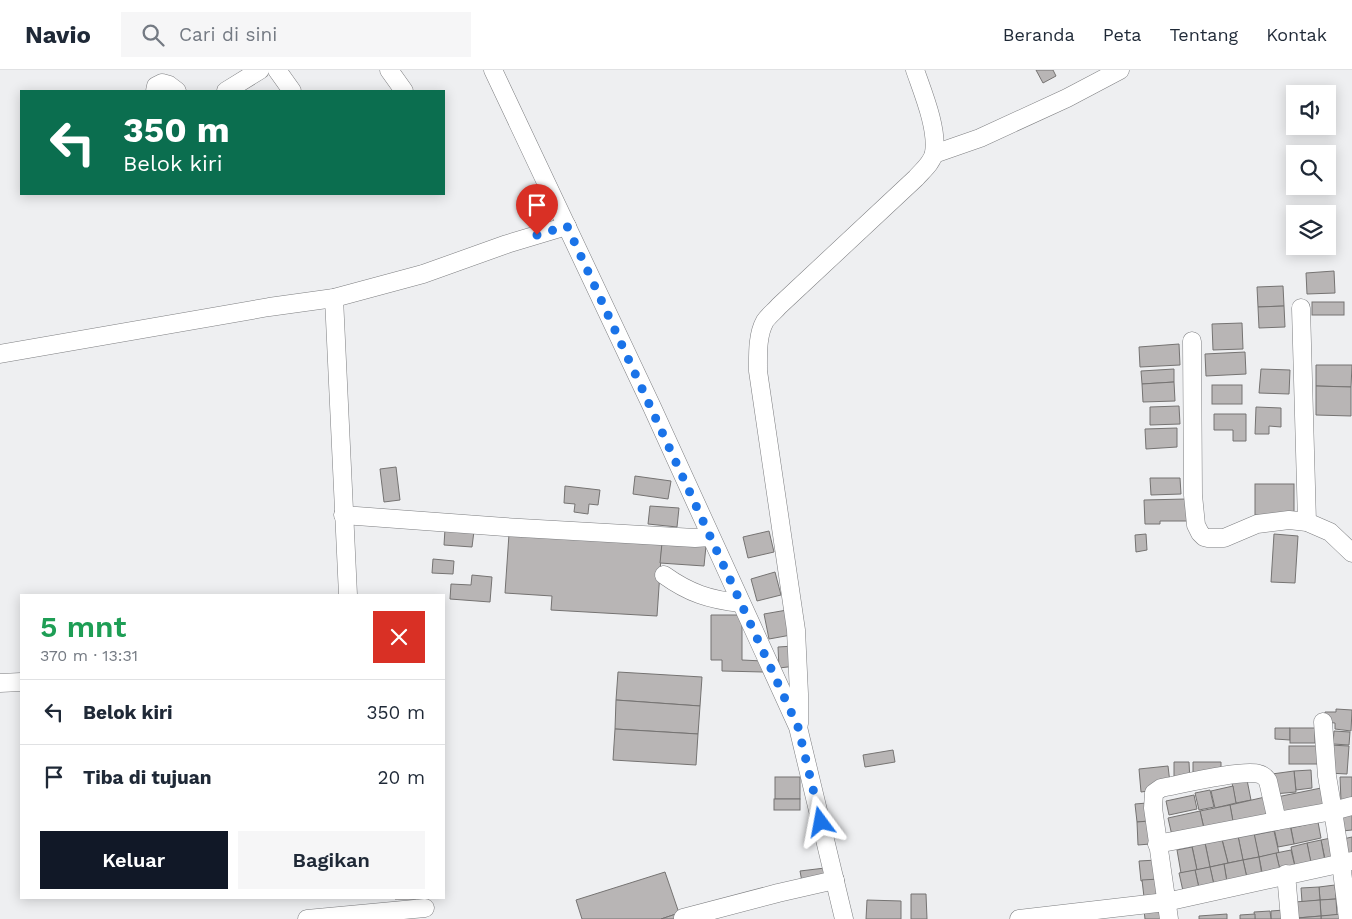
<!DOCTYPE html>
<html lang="id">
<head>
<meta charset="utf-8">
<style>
  body { margin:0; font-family:"Work Sans",sans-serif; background:#f6f6f7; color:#1f2937; height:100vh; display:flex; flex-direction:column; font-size:19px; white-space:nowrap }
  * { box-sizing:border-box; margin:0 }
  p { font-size:16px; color:#747a83 }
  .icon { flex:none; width:28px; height:28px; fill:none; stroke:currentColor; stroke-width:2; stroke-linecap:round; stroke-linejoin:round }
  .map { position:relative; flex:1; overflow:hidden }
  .panel { position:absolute; left:20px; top:524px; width:425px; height:305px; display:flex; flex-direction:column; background:#fff; border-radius:0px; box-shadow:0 2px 12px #0003 }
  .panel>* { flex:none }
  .hud { position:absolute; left:20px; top:20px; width:425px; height:105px; border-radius:0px; box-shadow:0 2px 12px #0003; background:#0b6e4f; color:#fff; overflow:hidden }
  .tools { position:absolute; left:1286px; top:15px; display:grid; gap:10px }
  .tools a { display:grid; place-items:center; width:50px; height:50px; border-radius:0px; background:#fff; box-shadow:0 2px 12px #0003; font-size:25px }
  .pin { position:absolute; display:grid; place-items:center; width:42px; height:42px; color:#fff; margin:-51px -21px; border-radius:50% 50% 50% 0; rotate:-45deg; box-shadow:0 0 5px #0007 }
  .pin .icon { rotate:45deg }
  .me { position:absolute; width:55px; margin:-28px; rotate:347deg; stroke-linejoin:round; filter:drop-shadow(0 0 4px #0008) }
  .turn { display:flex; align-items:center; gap:18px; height:105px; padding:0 20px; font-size:22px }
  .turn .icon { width:65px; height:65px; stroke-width:2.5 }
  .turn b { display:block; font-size:35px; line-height:42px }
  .round { display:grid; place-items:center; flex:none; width:52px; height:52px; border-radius:0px; background:#f6f6f7 }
  .overview { display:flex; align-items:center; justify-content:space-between; height:85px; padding:0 20px }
  h1 { font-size:30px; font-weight:600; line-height:38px; color:#1e9e55 }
  .cta { display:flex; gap:10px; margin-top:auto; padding:10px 20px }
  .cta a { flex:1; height:58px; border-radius:0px; background:#111827; color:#fff; font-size:20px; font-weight:600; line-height:58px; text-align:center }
  .cta a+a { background:#f6f6f7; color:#1f2937 }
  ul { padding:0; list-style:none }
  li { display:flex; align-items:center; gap:15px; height:65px; padding:0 20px; border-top:1px solid #e0e1e3 }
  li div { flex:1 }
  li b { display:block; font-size:19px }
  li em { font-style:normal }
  header { display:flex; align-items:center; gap:30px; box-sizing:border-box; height:70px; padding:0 25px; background:#fff; border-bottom:1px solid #e0e1e3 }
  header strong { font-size:24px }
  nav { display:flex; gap:28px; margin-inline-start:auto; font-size:18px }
  .search { width:350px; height:45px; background:#f6f6f7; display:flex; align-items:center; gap:12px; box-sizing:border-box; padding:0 18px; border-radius:0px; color:#747a83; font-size:19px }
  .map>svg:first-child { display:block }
  .building { fill:#b8b5b5; stroke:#757372 }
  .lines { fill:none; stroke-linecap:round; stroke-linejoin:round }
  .minor-casing { stroke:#7d7e80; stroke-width:19 }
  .minor { stroke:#fff; stroke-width:18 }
  .route { stroke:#1a73e8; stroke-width:9; stroke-dasharray:0 16.2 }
</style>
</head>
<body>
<header>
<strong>Navio</strong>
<div class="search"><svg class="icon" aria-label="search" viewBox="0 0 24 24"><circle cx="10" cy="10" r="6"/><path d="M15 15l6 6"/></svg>Cari di sini</div>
<nav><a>Beranda</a><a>Peta</a><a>Tentang</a><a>Kontak</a></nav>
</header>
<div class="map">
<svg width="1352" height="849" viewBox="0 0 1352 849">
  <rect width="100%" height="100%" fill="#eeeff1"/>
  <!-- building -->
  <g class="building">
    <polygon points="1036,0 1053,0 1056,6 1043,13"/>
    <polygon points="1334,201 1335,223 1307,224 1306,203"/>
    <polygon points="1283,216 1284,236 1258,237 1257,217"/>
    <rect x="1312" y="232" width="32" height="13"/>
    <polygon points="1284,236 1285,257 1259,258 1258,237"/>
    <polygon points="1242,253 1243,279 1213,280 1212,254"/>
    <polygon points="1179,274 1180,295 1140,297 1139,277"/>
    <polygon points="1245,282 1246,304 1206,306 1205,284"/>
    <polygon points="1316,295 1352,295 1351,317 1316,316"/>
    <polygon points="1174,299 1174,312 1142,314 1141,301"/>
    <polygon points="1261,299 1290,300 1289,324 1259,323"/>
    <polygon points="1174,312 1175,331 1143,332 1142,314"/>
    <rect x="1212" y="315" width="30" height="19"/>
    <polygon points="1316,316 1351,317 1351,346 1316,345"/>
    <polygon points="1179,336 1180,354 1150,355 1150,337"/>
    <polygon points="1256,337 1281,338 1281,357 1269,356 1269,364 1255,364"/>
    <polygon points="1214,344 1246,344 1246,371 1233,371 1233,360 1214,360"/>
    <polygon points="1177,358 1177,377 1146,379 1145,359"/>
    <polygon points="396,397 400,430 384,432 380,399"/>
    <polygon points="635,406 671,411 668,429 633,424"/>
    <polygon points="1150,408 1180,408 1181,424 1151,425"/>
    <rect x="1255" y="414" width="39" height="31"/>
    <polygon points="565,416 600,420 598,435 589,434 588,444 574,442 575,434 564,433"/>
    <polygon points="1186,429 1187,451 1160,451 1160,454 1145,454 1144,430"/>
    <polygon points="650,436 679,438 677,457 648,454"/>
    <polygon points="445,459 474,461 472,477 444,475"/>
    <polygon points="769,461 774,482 748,488 743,467"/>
    <polygon points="509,464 662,473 657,546 551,540 552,526 505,523"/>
    <polygon points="1146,464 1147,480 1136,482 1135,465"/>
    <polygon points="1274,464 1298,466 1295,513 1271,512"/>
    <polygon points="662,473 706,476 704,496 660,493"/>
    <polygon points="433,489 454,491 453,504 432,503"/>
    <polygon points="775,502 781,525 757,531 751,509"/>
    <polygon points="472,505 492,507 490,532 450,529 451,514 471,515"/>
    <polygon points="787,540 791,565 769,569 764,544"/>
    <polygon points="711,545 742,545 742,590 763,591 763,602 722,601 722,590 711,590"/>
    <polygon points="794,576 796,596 779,598 778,577"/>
    <polygon points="618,602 702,607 700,636 616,630"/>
    <polygon points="616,630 700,636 698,664 615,659"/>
    <polygon points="1336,639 1352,640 1351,661 1335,659 1335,653 1325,652 1325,642 1336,642"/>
    <polygon points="1275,658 1290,658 1290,670 1275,669"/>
    <rect x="1290" y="658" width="25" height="15"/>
    <polygon points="615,659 698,664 696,695 613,690"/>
    <polygon points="1334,661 1350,662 1349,675 1333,674"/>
    <polygon points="1330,675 1349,676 1347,704 1328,703"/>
    <rect x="1289" y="676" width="31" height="18"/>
    <polygon points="893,680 895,692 865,697 863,685"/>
    <polygon points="1174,692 1189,692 1190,712 1174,713"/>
    <polygon points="1193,692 1221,692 1221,706 1193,707"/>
    <polygon points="1168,696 1170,713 1155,720 1141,722 1139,699"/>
    <polygon points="1311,700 1312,718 1296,720 1294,701"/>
    <polygon points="1294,701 1296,722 1274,724 1272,704"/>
    <rect x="775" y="707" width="25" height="22"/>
    <polygon points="1340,707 1352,707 1352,731 1341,731"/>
    <polygon points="1247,710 1251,730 1236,733 1232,713"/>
    <polygon points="1233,716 1236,733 1215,738 1211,721"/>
    <polygon points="1326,717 1330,737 1282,747 1277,727"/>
    <polygon points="1210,720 1214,737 1199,740 1195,723"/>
    <polygon points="1194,725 1197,739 1169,745 1166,731"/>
    <polygon points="1265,727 1269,749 1234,757 1230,735"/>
    <rect x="774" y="729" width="26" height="11"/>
    <polygon points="1147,733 1149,751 1137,752 1135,734"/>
    <polygon points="1230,735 1234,757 1205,763 1200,741"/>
    <polygon points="1200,741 1205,763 1173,770 1168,748"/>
    <polygon points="1352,745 1352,760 1342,761 1340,746"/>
    <polygon points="1149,751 1150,774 1138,775 1137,752"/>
    <polygon points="1318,752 1321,768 1294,774 1291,758"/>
    <polygon points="1290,755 1294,774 1278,777 1274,758"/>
    <polygon points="1274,761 1279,783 1259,787 1254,765"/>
    <polygon points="1254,763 1259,787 1243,790 1238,766"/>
    <polygon points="1238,766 1243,790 1228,793 1222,769"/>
    <polygon points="1352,767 1352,783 1346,784 1343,769"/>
    <polygon points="1331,768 1336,791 1326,794 1321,770"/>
    <polygon points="1222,770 1228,793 1210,797 1205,773"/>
    <polygon points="1321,770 1325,791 1311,794 1307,773"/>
    <polygon points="1205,773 1210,797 1197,800 1192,776"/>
    <polygon points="1307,773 1312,797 1296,801 1291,777"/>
    <polygon points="1192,777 1197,800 1181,803 1177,780"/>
    <polygon points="1291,780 1296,801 1281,804 1276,783"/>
    <polygon points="1276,783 1281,804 1263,807 1259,787"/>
    <polygon points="1259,787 1262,805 1247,808 1243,790"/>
    <polygon points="1157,790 1159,809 1141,811 1139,791"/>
    <polygon points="1243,790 1247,808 1227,812 1224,794"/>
    <polygon points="1224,794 1227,812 1214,815 1210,797"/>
    <polygon points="1210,797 1214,815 1199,818 1195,800"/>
    <polygon points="825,798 827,808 802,812 800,801"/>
    <polygon points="1195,800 1199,818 1183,821 1179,803"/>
    <polygon points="665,802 679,843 661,849 582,849 576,830"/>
    <polygon points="1159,809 1160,826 1144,827 1142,810"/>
    <polygon points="1335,815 1336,829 1320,830 1319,817"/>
    <polygon points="1319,817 1320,830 1302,832 1301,818"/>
    <polygon points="911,824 926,824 927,849 911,849"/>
    <polygon points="395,829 395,828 416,828 416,829"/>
    <polygon points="1336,829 1337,845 1321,846 1320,830"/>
    <polygon points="867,830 901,831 901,849 866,849"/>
    <polygon points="1320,830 1321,846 1297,848 1295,832"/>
    <polygon points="1163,838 1164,849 1145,849 1144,840"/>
    <polygon points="1284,840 1285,849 1271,849 1271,841"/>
    <polygon points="1270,841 1271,849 1255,849 1254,842"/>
    <polygon points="679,843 681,849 661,849"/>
    <polygon points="1227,844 1227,849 1199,849 1199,846"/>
    <polygon points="1255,844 1255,849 1240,849 1240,845"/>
    <polygon points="1341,844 1342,849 1321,849 1321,846"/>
    <polygon points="1321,846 1321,849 1297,849 1297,848"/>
  </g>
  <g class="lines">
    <defs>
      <g id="minor">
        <polyline points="277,0 292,21"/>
        <polyline points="389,0 404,21"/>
        <polyline points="493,0 652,337 798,657 844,849"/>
        <polyline points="155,21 156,16 162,13 169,15 177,21"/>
        <polyline points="226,21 260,0"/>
        <polyline points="934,84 980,68 1067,28 1120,0"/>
        <polyline points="334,228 348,525"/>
        <polyline points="1301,238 1307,452"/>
        <polyline points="1192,271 1193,425 1196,455 1200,463 1204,467 1208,468 1224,468 1257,454 1289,450 1307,452 1330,462 1352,483"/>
        <polyline points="0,284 269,237 334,228 423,204 507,174 567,156"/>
        <polyline points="343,445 505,457 695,468 710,467"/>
        <path d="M664 505C689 523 710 530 741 533"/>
        <polyline points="0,613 21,612"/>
        <polyline points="1323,652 1327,706 1333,741 1352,736"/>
        <path d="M799 654V624L796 560 758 301C758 285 757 265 765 251 769 245 775 241 779 236L916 108C923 100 932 93 934 83 938 59 923 23 915 0"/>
        <polyline points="1277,751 1333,741 1341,793 1348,849"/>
        <path d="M1157 774 1277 751 1268 711C1266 708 1264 705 1259 704 1243 699 1182 714 1161 718L1154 723 1153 738 1169 849"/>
        <polyline points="1286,804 1290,849"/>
        <polyline points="683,848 778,823 835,810"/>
        <polyline points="307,849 425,838"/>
        <polyline points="1019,849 1166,832 1352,791"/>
      </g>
    </defs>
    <!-- minor casing -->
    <use href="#minor" class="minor-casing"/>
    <!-- minor -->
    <use href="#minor" class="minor"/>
  </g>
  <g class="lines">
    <!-- route -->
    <polyline class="route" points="537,165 567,156 798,657 821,752"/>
  </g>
</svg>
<div class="tools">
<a><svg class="icon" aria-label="sound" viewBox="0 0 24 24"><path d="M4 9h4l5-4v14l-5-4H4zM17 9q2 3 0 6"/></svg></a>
<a><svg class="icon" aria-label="search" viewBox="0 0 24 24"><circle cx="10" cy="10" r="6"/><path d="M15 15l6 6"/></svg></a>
<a><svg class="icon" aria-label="layers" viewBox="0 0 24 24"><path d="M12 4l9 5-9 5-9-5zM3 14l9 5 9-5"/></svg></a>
</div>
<div class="pin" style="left:537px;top:165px;background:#d93025"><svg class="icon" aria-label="arrive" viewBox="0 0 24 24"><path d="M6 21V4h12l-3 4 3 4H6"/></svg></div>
<svg class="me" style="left:821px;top:752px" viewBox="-20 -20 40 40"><path d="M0-17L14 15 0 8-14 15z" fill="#1a73e8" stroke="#fff" stroke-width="4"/></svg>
<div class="hud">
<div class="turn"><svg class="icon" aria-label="left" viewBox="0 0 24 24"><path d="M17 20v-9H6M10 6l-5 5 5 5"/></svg><div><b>350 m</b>Belok kiri</div></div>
</div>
<section class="panel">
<div class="overview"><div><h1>5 mnt</h1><p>370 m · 13:31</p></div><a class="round" style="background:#d93025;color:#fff"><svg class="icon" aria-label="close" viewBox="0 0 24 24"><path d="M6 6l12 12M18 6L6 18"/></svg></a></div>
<ul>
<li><svg class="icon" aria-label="left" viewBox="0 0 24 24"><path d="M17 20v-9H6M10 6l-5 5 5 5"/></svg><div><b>Belok kiri</b></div><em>350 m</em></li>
<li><svg class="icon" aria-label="arrive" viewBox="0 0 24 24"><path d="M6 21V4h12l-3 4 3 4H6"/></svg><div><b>Tiba di tujuan</b></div><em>20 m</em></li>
</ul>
<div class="cta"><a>Keluar</a><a>Bagikan</a></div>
</section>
</div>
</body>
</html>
